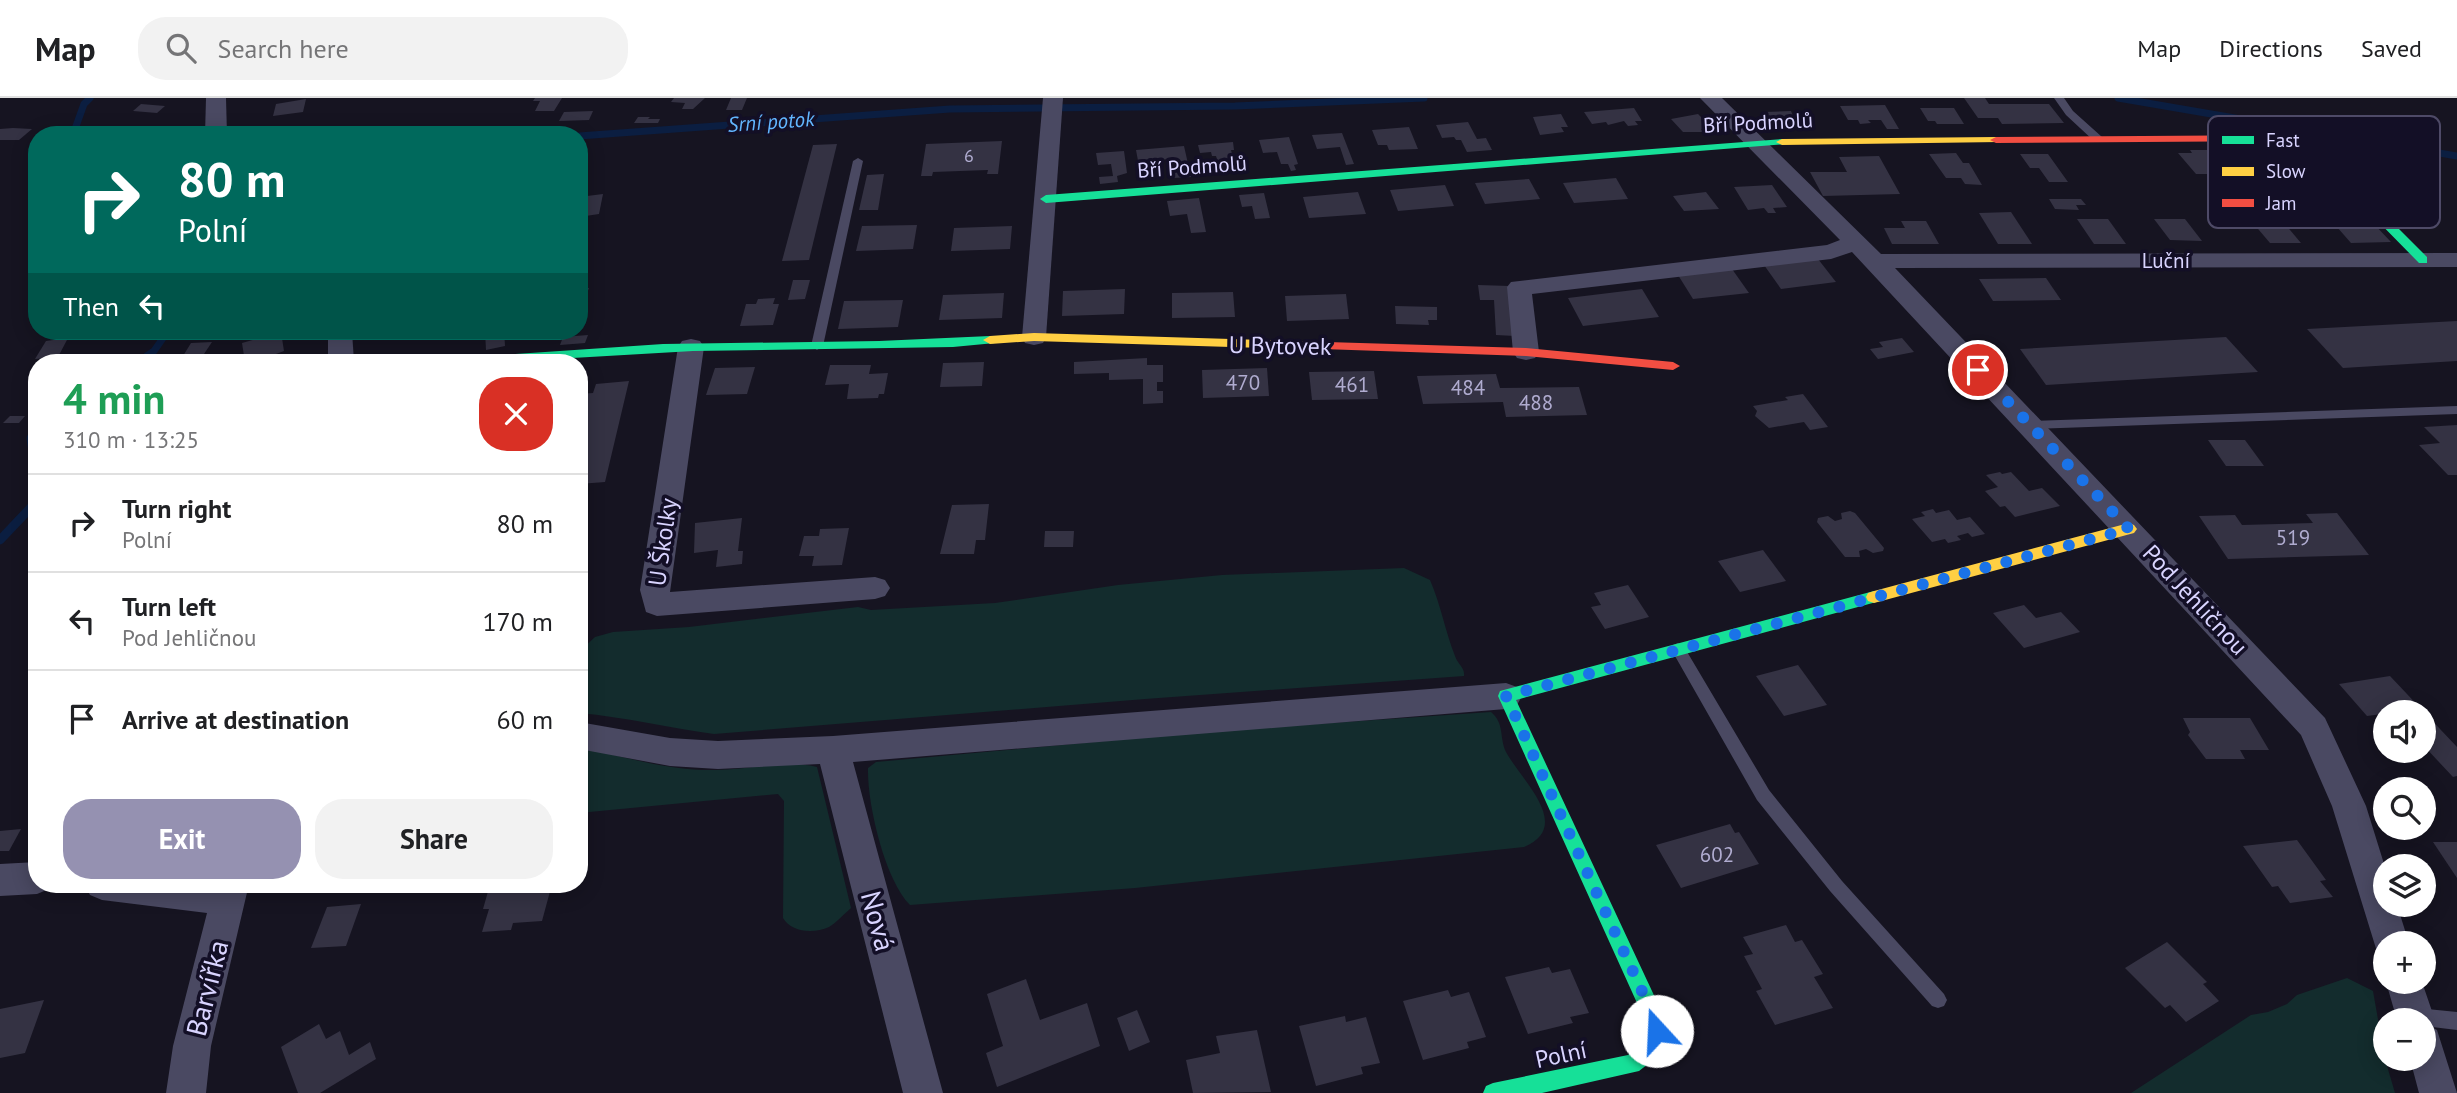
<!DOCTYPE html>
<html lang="en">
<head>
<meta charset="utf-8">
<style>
  body { margin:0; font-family:"PT Sans",sans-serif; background:#f2f2f2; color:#202124; height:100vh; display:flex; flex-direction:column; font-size:26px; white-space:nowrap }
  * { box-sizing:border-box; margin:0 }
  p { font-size:23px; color:#757577 }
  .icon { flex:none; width:38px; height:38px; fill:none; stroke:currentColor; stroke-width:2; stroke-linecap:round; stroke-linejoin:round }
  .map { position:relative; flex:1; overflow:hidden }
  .drawer { position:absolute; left:28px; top:256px; width:560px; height:539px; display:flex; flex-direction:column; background:#fff; border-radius:28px; box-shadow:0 4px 18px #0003 }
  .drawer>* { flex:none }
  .hud { position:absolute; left:28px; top:28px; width:560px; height:214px; border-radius:28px; box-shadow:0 4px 18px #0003; background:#00695c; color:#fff; overflow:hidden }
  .fabs { position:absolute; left:2373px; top:602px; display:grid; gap:14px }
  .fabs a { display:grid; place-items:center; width:63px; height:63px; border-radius:50%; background:#fff; box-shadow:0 4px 18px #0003; font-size:35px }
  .pin { position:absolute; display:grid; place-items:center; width:60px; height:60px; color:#fff; margin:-30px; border:4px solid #fff; border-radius:50%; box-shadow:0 2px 7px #0007 }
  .me { position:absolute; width:77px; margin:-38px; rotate:340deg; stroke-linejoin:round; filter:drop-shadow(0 0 5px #0008) }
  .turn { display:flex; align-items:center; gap:24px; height:147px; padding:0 35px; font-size:32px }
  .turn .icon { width:91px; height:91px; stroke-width:2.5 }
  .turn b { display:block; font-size:49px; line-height:60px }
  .then { display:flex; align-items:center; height:66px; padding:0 35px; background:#0003; gap:14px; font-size:26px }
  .round { display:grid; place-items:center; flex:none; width:74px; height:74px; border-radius:28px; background:#f2f2f2 }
  .head { display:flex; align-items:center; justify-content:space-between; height:119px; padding:0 35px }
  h1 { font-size:42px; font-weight:700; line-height:52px; color:#1e9e55 }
  .button { display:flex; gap:14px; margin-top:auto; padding:14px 35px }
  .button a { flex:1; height:80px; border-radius:28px; background:#9591b1; color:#fff; font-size:28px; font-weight:700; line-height:80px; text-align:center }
  .button a+a { background:#f2f2f2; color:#202124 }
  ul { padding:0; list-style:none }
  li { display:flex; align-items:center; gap:21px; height:98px; padding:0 35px; border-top:2px solid #e0e0e0 }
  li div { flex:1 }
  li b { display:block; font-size:26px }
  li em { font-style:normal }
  header { display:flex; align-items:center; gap:42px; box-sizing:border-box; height:98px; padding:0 35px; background:#fff; border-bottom:2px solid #e0e0e0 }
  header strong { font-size:33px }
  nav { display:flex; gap:38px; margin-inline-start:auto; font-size:24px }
  .search { width:490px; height:63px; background:#f2f2f2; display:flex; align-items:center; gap:18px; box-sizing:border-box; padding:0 24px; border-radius:28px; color:#757577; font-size:26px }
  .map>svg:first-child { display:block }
  .green { fill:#132c2d }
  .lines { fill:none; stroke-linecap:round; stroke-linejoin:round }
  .stream-far1 { stroke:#0b1e41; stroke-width:7 }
  .stream { stroke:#0b1e41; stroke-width:9 }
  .building { fill:#343243 }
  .lane { fill:#4a4962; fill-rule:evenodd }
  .street { fill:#4a4962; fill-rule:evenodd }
  .fast { fill:#16e098; fill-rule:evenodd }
  .slow { fill:#ffcf43; fill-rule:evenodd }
  .jam { fill:#f24e42; fill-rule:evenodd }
  .route { stroke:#1a73e8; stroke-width:12; stroke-dasharray:0 21.6 }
  .labels { text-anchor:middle; stroke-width:7; stroke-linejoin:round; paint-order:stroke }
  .far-number-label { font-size:18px; fill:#b0acd0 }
  .far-water-label { font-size:21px; font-style:italic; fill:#62b6ff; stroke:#130f26 }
  .far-street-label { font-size:21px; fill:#d9d4ff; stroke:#130f26 }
  .number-label { font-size:21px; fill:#b0acd0 }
  .street-label { font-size:24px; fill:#d9d4ff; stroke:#130f26 }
  .near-street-label { font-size:28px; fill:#d9d4ff; stroke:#130f26 }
  .key { fill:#130f26; stroke:#4e4a67; stroke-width:2 }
  .key-label { font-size:19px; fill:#d9d4ff }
</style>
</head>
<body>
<header>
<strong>Map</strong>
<div class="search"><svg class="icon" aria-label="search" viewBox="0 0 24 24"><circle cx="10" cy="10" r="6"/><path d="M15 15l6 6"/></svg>Search here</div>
<nav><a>Map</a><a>Directions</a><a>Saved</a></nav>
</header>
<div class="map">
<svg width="2457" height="995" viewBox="0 0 2457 995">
  <rect width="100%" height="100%" fill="#161421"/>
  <!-- green -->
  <g class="green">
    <path d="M1404 470 1430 482C1441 507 1445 533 1455 558 1458 567 1465 569 1464 578L1145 601 714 636C669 630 625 619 579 615V554L595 539 613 534 689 529 858 509 871 512 995 505 1118 487 1222 477Z"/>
    <path d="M1491 614C1505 626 1499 639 1506 654 1521 682 1574 728 1524 749L1135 790 910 807C885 782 867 706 868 670L876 664 1203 634Z"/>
    <path d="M579 652H592C632 661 673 673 715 672 749 672 783 661 817 669L851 810C844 816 836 825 829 829 813 836 791 834 783 820L784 703 778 696 579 715Z"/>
    <polygon points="2347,880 2373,893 2385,961 2395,995 2131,995 2251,917 2268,914 2287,906 2297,897"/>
  </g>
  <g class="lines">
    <!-- stream-far1 -->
    <g class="stream-far1">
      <polyline points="2118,0 2457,58"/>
      <polyline points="79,37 75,31 84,6 90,0"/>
      <polyline points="579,38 950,11 1235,8 1424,0"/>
      <polyline points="138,264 154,253 168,233"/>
    </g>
    <!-- stream -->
    <g class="stream">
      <polyline points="37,336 31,340 37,380"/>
      <polyline points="0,442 37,403"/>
    </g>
  </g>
  <!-- building -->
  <g class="building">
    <polygon points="535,0 562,0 554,13 535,13 540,3 533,3"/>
    <polygon points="674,0 705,0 693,11 682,11 685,5 671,4"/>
    <polygon points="731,0 747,0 742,12 726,12"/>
    <polygon points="1964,0 1985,0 1989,6 2049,6 2064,25 2002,26 1998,20 1978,20"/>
    <polygon points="306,1 303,14 273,18 276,6"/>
    <polygon points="141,6 165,8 157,15 133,13"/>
    <polygon points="1885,7 1899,31 1887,31 1881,22 1868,22 1871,25 1860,26 1858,22 1848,22 1840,8"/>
    <polygon points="1634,10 1642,23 1635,23 1638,27 1628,28 1624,23 1608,27 1606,24 1592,26 1584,14"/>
    <polygon points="1920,10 1954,10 1964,26 1937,26 1935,23 1928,23"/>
    <polygon points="593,13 589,22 559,23 564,14"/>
    <polygon points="1791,13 1793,18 1801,18 1806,26 1771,27 1764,14"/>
    <polygon points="1561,16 1568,29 1561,29 1564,34 1540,37 1533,19"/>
    <polygon points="1698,16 1711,29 1701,31 1704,34 1683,34 1671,21"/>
    <polygon points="638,19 650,19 648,21 660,21 658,25 634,25"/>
    <polygon points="1468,24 1477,41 1486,40 1492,52 1467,54 1461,42 1456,42 1454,39 1442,40 1436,27"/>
    <polygon points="1409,29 1418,51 1389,52 1387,47 1378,47 1372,32"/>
    <polygon points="0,31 13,30 32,31 19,42 0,42"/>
    <polygon points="1342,35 1354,66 1346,67 1340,49 1317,51 1312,37"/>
    <polygon points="1289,39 1298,66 1294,67 1296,72 1291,73 1288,66 1281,66 1277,54 1263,55 1259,42"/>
    <polygon points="1002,43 998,76 987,76 988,72 933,74 932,78 921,78 926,46"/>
    <polygon points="1233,44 1234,52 1231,52 1235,67 1219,68 1216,58 1212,58 1211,54 1200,55 1198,47"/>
    <polygon points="837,46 809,162 782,163 813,47"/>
    <polygon points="1184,48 1191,79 1173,80 1169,61 1160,62 1163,77 1141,79 1136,52"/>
    <polygon points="2190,52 2209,52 2230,76 2196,76 2178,55 2192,55"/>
    <polygon points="1124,53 1127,75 1117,78 1118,84 1100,86 1099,79 1113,78 1111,66 1098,67 1096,55"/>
    <polygon points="1956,55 1963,65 1969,65 1982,87 1965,86 1961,80 1946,80 1929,56"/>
    <polygon points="2020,56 2048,56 2068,84 2049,84 2039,70 2030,70"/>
    <polygon points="1879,58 1900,96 1823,98 1810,74 1847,74 1839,59"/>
    <polygon points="884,76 878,112 859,112 867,77"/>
    <polygon points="1616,80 1628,101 1574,105 1563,85"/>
    <polygon points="1529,81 1540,101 1485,106 1475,85"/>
    <polygon points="1445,87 1454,108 1398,113 1390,92"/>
    <polygon points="1772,87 1787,109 1773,110 1776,115 1768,115 1764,110 1748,112 1734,89"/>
    <polygon points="1358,94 1366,116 1309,120 1303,99"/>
    <polygon points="1706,94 1719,111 1684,113 1673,98"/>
    <polygon points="1264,95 1270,120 1255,121 1252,108 1242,109 1239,97"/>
    <polygon points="603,96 599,116 579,119 579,99"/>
    <polygon points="1199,100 1206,134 1191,135 1187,116 1170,118 1167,103"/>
    <polygon points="2049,101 2081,101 2086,107 2076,107 2079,112 2055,111"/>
    <polygon points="2011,114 2032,146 1998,146 1979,115"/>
    <polygon points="2077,121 2108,121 2126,146 2094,146"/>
    <polygon points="2154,121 2185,121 2202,143 2170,142"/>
    <polygon points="1901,123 1926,123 1939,146 1892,146 1884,130 1905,130"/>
    <polygon points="2342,124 2372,124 2391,144 2351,145 2337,129 2347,129"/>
    <polygon points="2253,125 2284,125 2301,145 2270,145"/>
    <polygon points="917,127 913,151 856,153 862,128"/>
    <polygon points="1012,128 1010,151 951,153 954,130"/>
    <polygon points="1818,161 1836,184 1781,191 1764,167"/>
    <polygon points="1732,171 1749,195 1693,201 1678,177"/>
    <polygon points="2046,180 2061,202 1993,203 1979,181"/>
    <polygon points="793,182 810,182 805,201 788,202"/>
    <polygon points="1478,187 1510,188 1515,238 1496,237 1494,202 1480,202"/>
    <polygon points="579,190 589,190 579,216"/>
    <polygon points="1125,191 1124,216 1062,218 1063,193"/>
    <polygon points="1642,191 1659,219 1583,228 1568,200"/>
    <polygon points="1233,194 1235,219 1172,220 1172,195"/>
    <polygon points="1004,195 1002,220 939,222 943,197"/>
    <polygon points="1346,196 1349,221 1287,223 1285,198"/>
    <polygon points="775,200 773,206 779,206 773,227 740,228 746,206 756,206 758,201"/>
    <polygon points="903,202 898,229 838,231 844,203"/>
    <polygon points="1395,208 1437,209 1437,222 1428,222 1429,227 1396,226"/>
    <polygon points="2457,223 2457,263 2343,270 2307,231"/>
    <polygon points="485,233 504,233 505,248 486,252"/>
    <polygon points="281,234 284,253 276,256 278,264 245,264 242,245"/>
    <polygon points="588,237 585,245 560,247 563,239"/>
    <polygon points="2226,239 2258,274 2046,287 2020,251"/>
    <polygon points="68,240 58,259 35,261 46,243"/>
    <polygon points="1902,240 1914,254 1878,261 1870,251 1883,249 1879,244"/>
    <polygon points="212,244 204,256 183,258 191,245"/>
    <polygon points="1147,260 1147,267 1163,267 1163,284 1157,284 1157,293 1163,293 1163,305 1143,306 1143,281 1109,282 1109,275 1074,276 1074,264"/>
    <polygon points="984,264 982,288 940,289 943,265"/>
    <polygon points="830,267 871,267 869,276 888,275 884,296 879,296 878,300 847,301 849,286 825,287"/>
    <polygon points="755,269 747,296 706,297 715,270"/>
    <polygon points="1267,270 1269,298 1203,300 1202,272"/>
    <polygon points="1374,273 1378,301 1312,302 1309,274"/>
    <polygon points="1496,276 1500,290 1579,289 1587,317 1506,319 1503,304 1423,306 1417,278"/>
    <polygon points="629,283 605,384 579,386 579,296 593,295 596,286"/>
    <polygon points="1803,296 1828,329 1810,332 1804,324 1769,330 1755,318 1757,313 1753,308 1788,302 1785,299"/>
    <polygon points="10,318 25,318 19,325 3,325"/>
    <polygon points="2457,327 2457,377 2448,377 2419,347 2440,345 2424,329"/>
    <polygon points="2208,342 2245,342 2264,368 2226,368"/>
    <polygon points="2000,374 2002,376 2011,374 2029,393 2042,390 2060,408 2015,419 2005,408 2000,409 1985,393 1998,389 1986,377"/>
    <polygon points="989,406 985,442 976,442 974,456 940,456 952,407"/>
    <polygon points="1933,411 1936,415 1949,412 1957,422 1970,419 1985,436 1972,439 1968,435 1957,438 1961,442 1948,445 1945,441 1932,444 1912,421 1925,418 1921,414"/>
    <polygon points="1850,413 1855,415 1884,450 1883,453 1873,455 1866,451 1859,453 1860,459 1845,459 1817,424 1818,420 1828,418 1835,423 1842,421 1841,415"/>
    <polygon points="2337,415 2369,457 2228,461 2199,418 2235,417 2242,427 2313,425 2306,416"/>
    <polygon points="742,420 738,453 743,453 742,466 716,469 718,452 694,455 695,425"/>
    <polygon points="849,430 842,467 812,468 814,458 799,458 804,438 819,438 820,431"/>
    <polygon points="1045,433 1074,433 1073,449 1044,449"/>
    <polygon points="1763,452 1786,483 1740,494 1718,463"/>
    <polygon points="1628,487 1649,519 1605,531 1591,509 1601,507 1594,495"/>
    <polygon points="2024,507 2036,520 2061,514 2080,534 2024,550 1993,515"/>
    <polygon points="1798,567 1827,607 1784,618 1756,578"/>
    <polygon points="2390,578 2457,649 2457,678 2453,679 2424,648 2424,614 2385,614 2385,620 2382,616 2367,618 2339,586"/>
    <polygon points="2183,620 2250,620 2269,652 2240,652 2245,661 2206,661 2188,637 2190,634"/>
    <polygon points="1730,726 1735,735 1739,734 1759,766 1681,790 1656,747"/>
    <polygon points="21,731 9,753 0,753 0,733"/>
    <polygon points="2297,742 2326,782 2320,783 2333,799 2290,805 2278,788 2272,789 2243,748"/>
    <polygon points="2433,744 2457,744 2457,780"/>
    <polygon points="497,786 552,786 542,823 513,825 511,832 482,834 489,811 483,811 489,790 496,790"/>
    <polygon points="361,806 346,848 311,850 327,809"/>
    <polygon points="1786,827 1795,844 1802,842 1823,876 1814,879 1833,910 1775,927 1756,893 1762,891 1744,858 1753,856 1743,839"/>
    <polygon points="2167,844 2207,884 2203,886 2219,903 2186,924 2170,907 2165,910 2125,870"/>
    <polygon points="1549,869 1552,875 1570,871 1589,915 1570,919 1573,925 1528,936 1505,879"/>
    <polygon points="1026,881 1040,922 1087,905 1100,948 997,989 986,955 1003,948 987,896"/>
    <polygon points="1448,892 1451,899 1469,894 1486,939 1467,944 1469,950 1423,962 1403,903"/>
    <polygon points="44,902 25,955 0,960 0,911"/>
    <polygon points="1137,912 1150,944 1129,953 1117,920"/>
    <polygon points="1345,918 1346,924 1366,919 1380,965 1361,969 1363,976 1316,988 1299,928"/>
    <polygon points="319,926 326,941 340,933 349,957 370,944 376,961 320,995 298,995 281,949"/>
    <polygon points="1257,932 1271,994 1193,995 1186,962 1220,955 1216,938"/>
  </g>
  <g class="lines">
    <!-- lane -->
    <g class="lane">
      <polygon points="2054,0 2064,0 2073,13 2102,39 2102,43 2094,43 2066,17"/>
      <polygon points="858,60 863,63 823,248 817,252 811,248 853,63"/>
      <polygon points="2457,308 2457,316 2031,331 2025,327 2031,323"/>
      <polygon points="1678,545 1683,547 1769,692 1842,783 1944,896 1947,902 1944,908 1938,910 1932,908 1830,793 1757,702 1671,551 1673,547"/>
      <polygon points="2417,910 2457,914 2457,932 2424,928 2424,922 2410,922 2408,919 2411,913"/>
    </g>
    <!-- street -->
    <g class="street">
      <polygon points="206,0 226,0 227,37 205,37"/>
      <polygon points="1043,0 1063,0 1046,239 1043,245 1034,247 1025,245 1022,239"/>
      <polygon points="1700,0 1722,0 1881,156 2457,155 2457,169 1895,170 2325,620 2366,708 2385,769 2385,807 2397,807 2409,845 2385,845 2385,860 2378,857 2332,708 2301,637 1852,154 1831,161 1532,196 1539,254 1535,260 1526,262 1517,260 1513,254 1507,189 1511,184 1827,147 1840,142"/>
      <polygon points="328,233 352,233 354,264 328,264"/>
      <polygon points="691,241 700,243 704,249 670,494 875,479 885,482 890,490 885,498 875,501 657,518 646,514 640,492 678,249 682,243"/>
      <polygon points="1506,585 1517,589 1522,598 1517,607 1506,611 853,664 943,995 903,995 820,666 718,671 670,668 579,651 579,624 670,640 718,643 833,638"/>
      <polygon points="37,764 37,786 52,786 49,791 37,796 0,798 0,766"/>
      <polygon points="84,786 249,786 211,948 206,995 166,995 173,948 207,815 102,802 90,797"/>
      <polygon points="2386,884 2422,884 2435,922 2432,929 2437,932 2457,995 2419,995 2410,961 2424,961 2424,922 2397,922"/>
    </g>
    <!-- fast -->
    <g class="fast">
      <polygon points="1782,41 1788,44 1786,46 1046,105 1040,101 1046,97"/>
      <polygon points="2311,46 2315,47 2427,159 2427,165 2419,165 2307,51 2305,49"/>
      <polygon points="990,238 995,239 995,245 953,249 693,253 503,264 447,264 454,260 663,246 879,243"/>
      <path d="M1874 493 1880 495 1882 499 1880 503 1516 602 1659 908 1664 924 1662 945 1652 963 1639 973 1542 995H1483L1486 988 1493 985 1628 957C1644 945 1646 934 1642 916L1498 598 1500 593Z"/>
    </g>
    <!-- slow -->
    <g class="slow">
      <polygon points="1996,39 2000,40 2000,44 1782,47 1776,44 1782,41"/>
      <polygon points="1034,235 1327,244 1334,248 1327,252 1034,243 990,246 983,242 990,238"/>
      <polygon points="2129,425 2134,427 2137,431 2134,435 1874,505 1868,503 1866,499 1868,495 1874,493"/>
    </g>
    <!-- jam -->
    <g class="jam">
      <polygon points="2303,37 2315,47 2315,51 2307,51 2300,43 1996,45 1990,42 1996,39"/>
      <polygon points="1327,244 1526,250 1673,264 1680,268 1673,272 1526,258 1322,251 1320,248"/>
    </g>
  </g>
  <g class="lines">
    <!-- route -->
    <polyline class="route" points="1657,933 1652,915 1506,598 2129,431 1978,272"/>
  </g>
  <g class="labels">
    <!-- far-number labels -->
    <g class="far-number-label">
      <text x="969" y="64">6</text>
    </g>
    <!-- far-water labels -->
    <g class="far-water-label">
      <text transform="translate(771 24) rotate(-4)" y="7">Srní potok</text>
    </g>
    <!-- far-street labels -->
    <g class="far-street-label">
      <text transform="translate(1758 25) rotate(-3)" y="7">Bří Podmolů</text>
      <text transform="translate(1192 69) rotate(-4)" y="7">Bří Podmolů</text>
      <text x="2166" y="170">Luční</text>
    </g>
    <!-- number labels -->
    <g class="number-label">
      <text x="1243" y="292">470</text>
      <text x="1352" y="294">461</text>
      <text x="1468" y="297">484</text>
      <text x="1536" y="312">488</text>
      <text x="2293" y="447">519</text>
      <text x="1717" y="764">602</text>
    </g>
    <!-- street labels -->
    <g class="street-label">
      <text transform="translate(1280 248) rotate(1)" y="8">U Bytovek</text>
      <text transform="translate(663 444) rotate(-82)" y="8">U Školky</text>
      <text transform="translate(2195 502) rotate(47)" y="8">Pod Jehličnou</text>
      <text transform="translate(1561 957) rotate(-12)" y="8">Polní</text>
    </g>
    <!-- near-street labels -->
    <g class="near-street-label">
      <text transform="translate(878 823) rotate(75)" y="10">Nová</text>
      <text transform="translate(207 890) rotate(-76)" y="10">Barvířka</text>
    </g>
  </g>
  <!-- legend -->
  <rect x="2208" y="18" width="232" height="112" rx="10" class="key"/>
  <rect x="2222" y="38" width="32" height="8" fill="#16e098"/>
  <rect x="2222" y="69" width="32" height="9" fill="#ffcf43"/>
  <rect x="2222" y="101" width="32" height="8" fill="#f24e42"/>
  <g class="key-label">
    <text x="2266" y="49">Fast</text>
    <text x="2266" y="80">Slow</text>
    <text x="2266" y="112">Jam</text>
  </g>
</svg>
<div class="fabs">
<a><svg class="icon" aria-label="sound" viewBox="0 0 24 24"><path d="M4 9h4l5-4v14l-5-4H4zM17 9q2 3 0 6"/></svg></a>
<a><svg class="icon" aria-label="search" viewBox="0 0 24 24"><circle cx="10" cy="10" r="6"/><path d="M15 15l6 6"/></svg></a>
<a><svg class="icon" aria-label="layers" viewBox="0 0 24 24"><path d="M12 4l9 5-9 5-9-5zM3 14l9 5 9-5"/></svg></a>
<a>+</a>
<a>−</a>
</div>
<div class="pin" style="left:1978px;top:272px;background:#d93025"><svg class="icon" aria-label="arrive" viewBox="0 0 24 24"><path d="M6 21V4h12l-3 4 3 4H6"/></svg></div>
<svg class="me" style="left:1657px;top:933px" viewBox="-20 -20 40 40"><circle r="19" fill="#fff"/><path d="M0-13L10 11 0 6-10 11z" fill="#1a73e8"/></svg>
<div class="hud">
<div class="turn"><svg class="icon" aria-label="right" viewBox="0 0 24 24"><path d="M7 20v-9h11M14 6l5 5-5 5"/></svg><div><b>80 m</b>Polní</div></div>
<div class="then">Then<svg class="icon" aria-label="left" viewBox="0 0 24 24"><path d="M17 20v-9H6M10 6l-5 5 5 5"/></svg></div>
</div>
<section class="drawer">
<div class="head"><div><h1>4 min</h1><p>310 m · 13:25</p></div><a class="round" style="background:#d93025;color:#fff"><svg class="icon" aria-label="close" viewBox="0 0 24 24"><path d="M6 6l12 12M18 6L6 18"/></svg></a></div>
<ul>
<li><svg class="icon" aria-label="right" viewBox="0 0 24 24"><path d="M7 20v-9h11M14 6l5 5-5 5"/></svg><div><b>Turn right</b><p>Polní</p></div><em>80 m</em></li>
<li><svg class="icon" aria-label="left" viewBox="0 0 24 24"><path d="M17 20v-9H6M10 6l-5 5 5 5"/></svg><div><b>Turn left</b><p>Pod Jehličnou</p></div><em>170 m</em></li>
<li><svg class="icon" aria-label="arrive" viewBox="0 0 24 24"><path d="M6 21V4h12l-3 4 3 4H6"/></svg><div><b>Arrive at destination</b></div><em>60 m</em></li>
</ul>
<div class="button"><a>Exit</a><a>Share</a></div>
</section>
</div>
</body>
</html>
